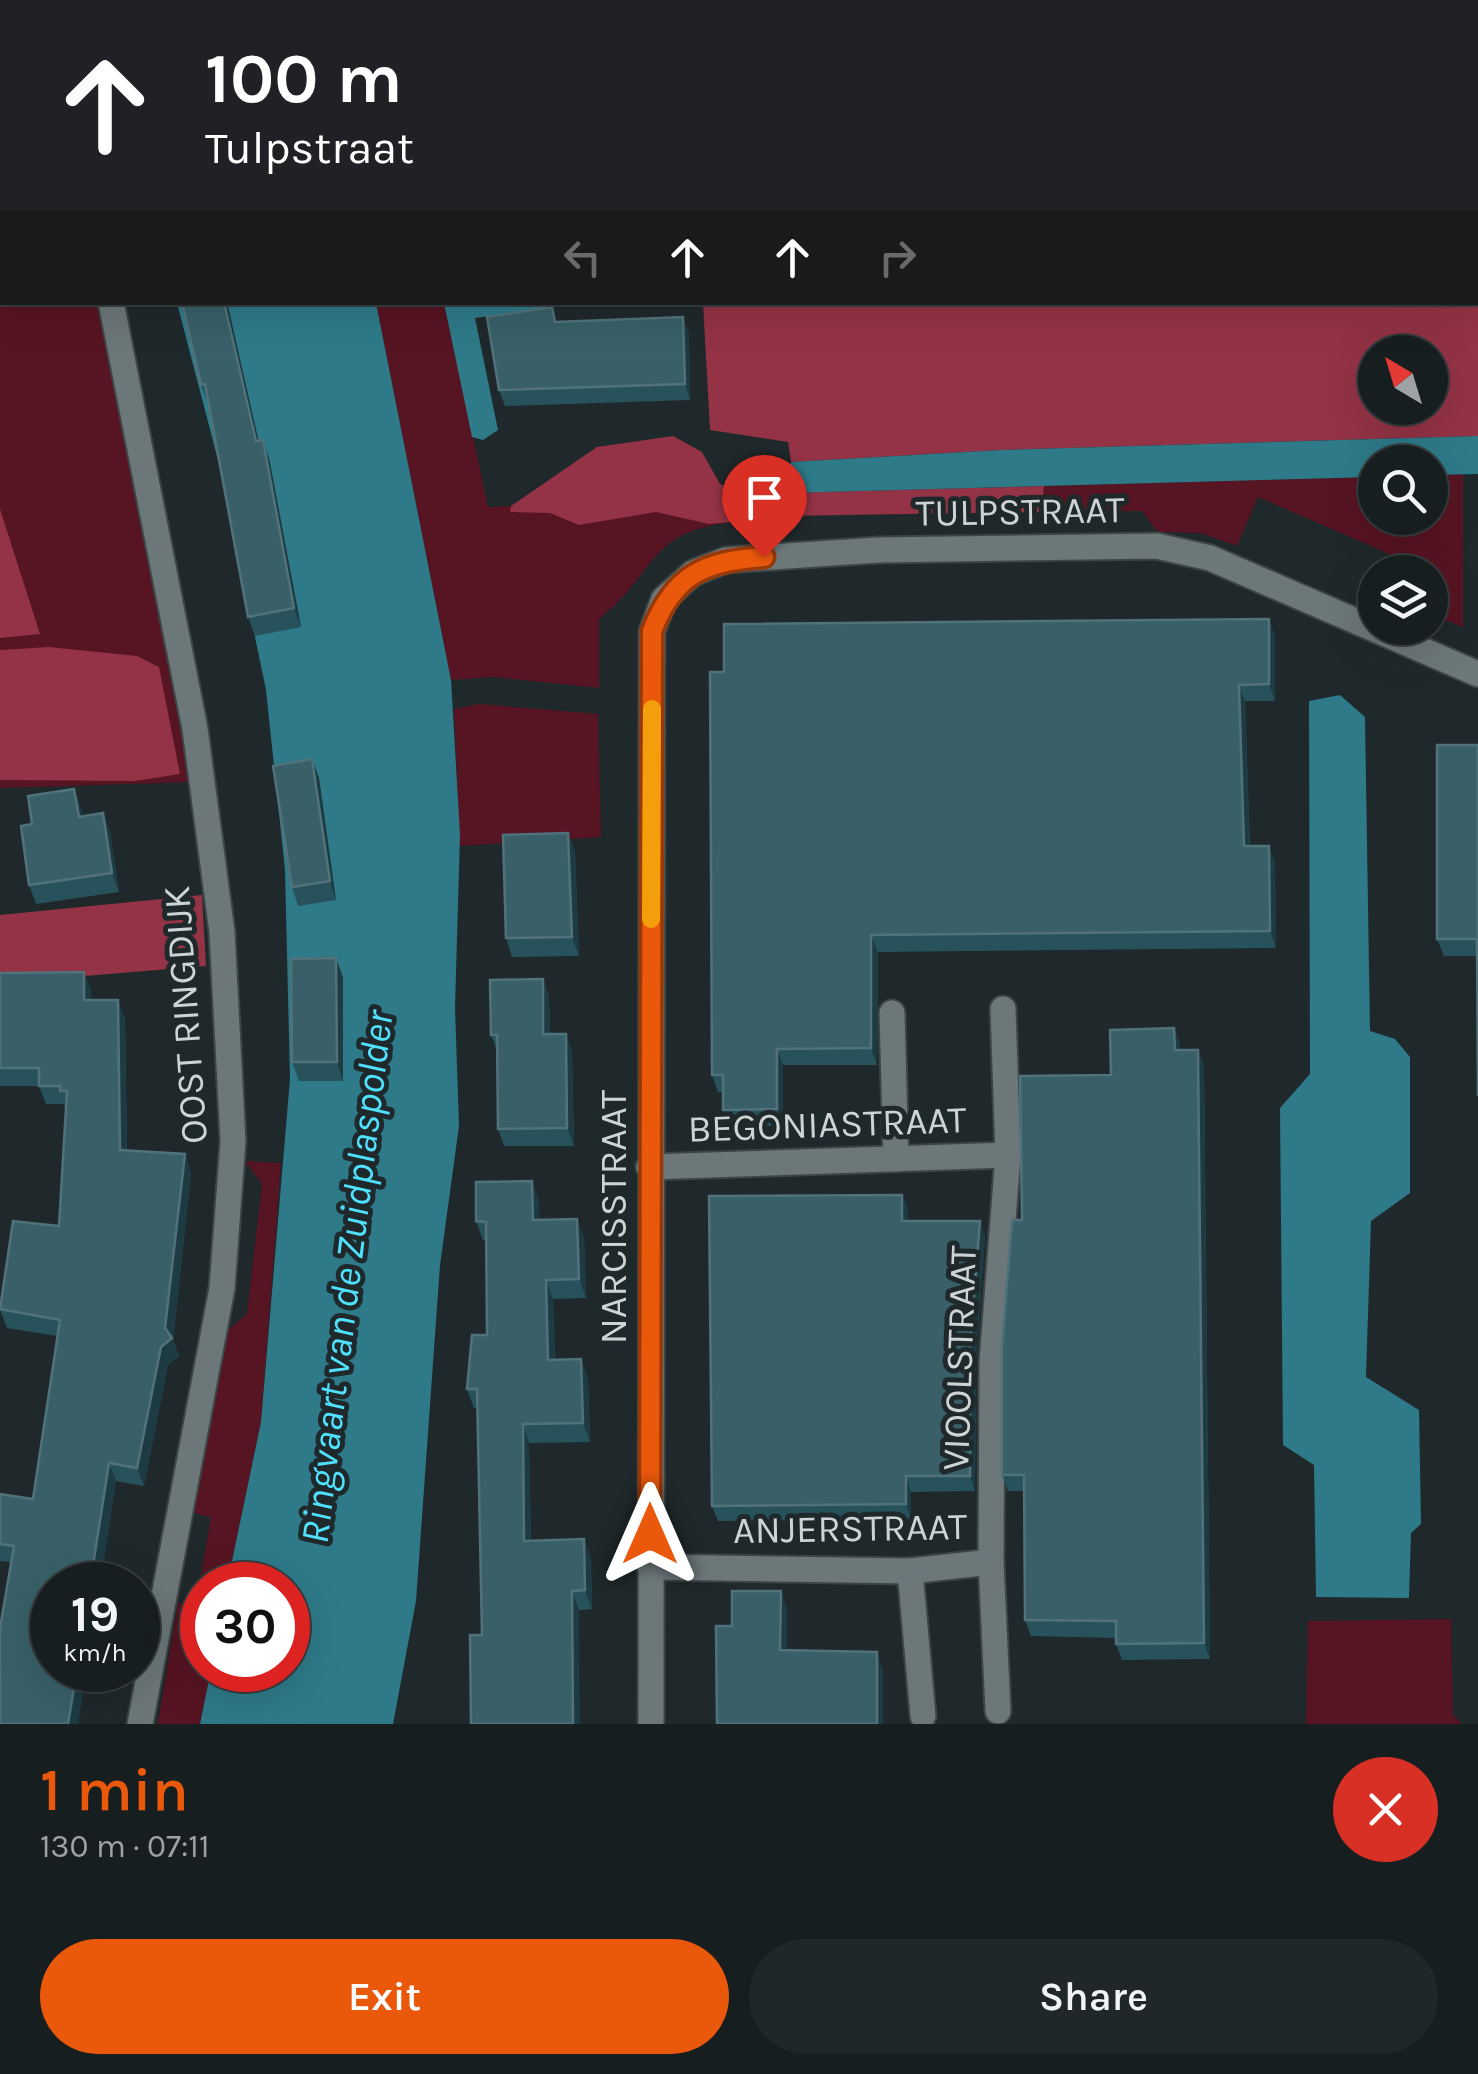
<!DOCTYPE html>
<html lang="en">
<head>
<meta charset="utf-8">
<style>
  body { margin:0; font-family:Karla,sans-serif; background:#202729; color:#f1f3f6; height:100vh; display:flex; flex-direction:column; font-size:38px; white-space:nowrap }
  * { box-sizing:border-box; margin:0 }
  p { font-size:32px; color:#9ea2a5 }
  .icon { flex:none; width:55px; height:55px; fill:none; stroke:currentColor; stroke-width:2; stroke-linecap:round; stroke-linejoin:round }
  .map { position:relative; height:1724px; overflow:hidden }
  .drawer { display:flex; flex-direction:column; background:#171e20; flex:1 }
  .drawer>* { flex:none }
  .guide { position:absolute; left:0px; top:0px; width:1480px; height:305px; box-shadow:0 10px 40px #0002,0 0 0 2px #363c3e; background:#202124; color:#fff; overflow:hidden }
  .needle { width:65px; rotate:322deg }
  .controls { position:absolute; left:1358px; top:335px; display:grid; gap:20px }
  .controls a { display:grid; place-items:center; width:90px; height:90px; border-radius:50%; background:#171e20; box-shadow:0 10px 40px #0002,0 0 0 2px #363c3e; font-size:50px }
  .speed { position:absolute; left:30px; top:1562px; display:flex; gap:20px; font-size:50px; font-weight:700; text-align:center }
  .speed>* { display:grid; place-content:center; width:130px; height:130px; border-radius:50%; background:#171e20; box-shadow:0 10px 40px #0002,0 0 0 2px #363c3e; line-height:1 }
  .speed small { font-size:25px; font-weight:400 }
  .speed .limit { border:15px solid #d22; background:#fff; color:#111 }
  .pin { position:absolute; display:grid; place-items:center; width:85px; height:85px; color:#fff; margin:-102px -42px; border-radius:50% 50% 50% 0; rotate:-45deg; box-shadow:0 0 10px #0007 }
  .pin .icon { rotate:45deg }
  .me { position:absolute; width:110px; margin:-55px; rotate:0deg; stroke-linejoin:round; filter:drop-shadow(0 0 8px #0008) }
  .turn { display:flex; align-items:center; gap:35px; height:210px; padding:0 40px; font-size:45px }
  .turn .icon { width:130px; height:130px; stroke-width:2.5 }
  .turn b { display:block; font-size:70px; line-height:85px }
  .lanes { display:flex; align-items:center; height:95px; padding:0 40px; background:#0003; justify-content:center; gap:50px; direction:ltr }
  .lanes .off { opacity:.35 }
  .round { display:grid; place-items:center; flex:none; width:105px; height:105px; border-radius:52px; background:#202729 }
  .headline { display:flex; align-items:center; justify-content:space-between; height:170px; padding:0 40px }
  h1 { font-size:60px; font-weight:600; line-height:75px; color:#ea580c }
  .cta { display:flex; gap:20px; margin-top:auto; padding:20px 40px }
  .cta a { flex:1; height:115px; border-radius:60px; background:#ea580c; color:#fff; font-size:40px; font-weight:600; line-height:115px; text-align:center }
  .cta a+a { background:#202729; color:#f1f3f6 }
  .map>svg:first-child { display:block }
  .green { fill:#571422 }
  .forest { fill:#933345; fill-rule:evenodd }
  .water { fill:#2e7a89 }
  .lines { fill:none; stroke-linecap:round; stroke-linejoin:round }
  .minor-casing { stroke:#3c4446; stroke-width:29 }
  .minor { stroke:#6c777a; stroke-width:25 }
  .wall { fill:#28525b }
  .shaded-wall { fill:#1d3b42 }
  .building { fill:#396068; stroke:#51727a; stroke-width:2.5 }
  .route-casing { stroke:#983908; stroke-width:25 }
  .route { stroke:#ea580c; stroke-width:18 }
  .slow { stroke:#f59e0b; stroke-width:18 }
  .labels { text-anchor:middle; stroke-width:10; stroke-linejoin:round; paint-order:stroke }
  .street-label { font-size:38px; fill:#ced4d6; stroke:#1f282b }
  .water-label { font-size:40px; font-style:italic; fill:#4fe1fd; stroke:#1f282b }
</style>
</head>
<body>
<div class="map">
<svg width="1478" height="1724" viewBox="0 0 1478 1724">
  <rect width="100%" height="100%" fill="#1f282b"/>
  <!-- green -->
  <g class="green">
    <polygon points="0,0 25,2 2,2 2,302 99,303 164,595 192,782 0,788"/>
    <polygon points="395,0 1478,0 1478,36 1478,2"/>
    <path d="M376 303H444L488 507 746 493 742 521C645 529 660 571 599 619V688L493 677 451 680Z"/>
    <polygon points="1463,474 1463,627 1430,614 1430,599 1440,576 1258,497 1237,546 1201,533 1158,532 1142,511 1041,512 1044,486 1375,477 1375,518 1430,518 1430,475"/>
    <polygon points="479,704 598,714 601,837 460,846 454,709"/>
    <polygon points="245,1161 281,1163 261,1422 227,1585 202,1585 202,1670 211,1670 200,1724 158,1724 178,1603 196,1606 211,1517 193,1513 227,1331 247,1314 262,1184"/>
    <polygon points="1451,1619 1453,1715 1462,1724 1306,1724 1308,1621"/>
  </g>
  <!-- forest -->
  <g class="forest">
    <path d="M1478 292V436L1001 450 791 462 788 442 710 430 703 303 1478 302ZM1375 352H1430V408H1375Z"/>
    <polygon points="673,436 702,452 720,484 746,493 742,521 709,524 656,512 579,525 550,513 510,512 511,506 597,447"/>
    <polygon points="1044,486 1041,512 782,516 785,493"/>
    <polygon points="0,509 40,634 0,638"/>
    <polygon points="49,647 137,656 159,667 180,774 135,781 0,780 0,650"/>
    <polygon points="202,895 206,966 0,983 0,915"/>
  </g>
  <!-- water -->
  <g class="water">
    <polygon points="177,303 376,303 451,680 460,834 455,1007 459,1126 440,1265 416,1601 393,1724 200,1724 211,1670 288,1670 288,1585 227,1585 261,1422 290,1079 285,870 266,690 219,464"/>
    <polygon points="444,303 444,302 709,303 560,306 475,318 498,430 483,440 472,437"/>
    <polygon points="1478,436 1478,474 1430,475 1430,462 1375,462 1375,477 785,493 791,462 1001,450"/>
    <polygon points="1340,695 1365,717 1370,1031 1395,1039 1410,1057 1410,1193 1371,1221 1366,1377 1419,1410 1421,1524 1411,1533 1409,1598 1316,1597 1314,1465 1283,1445 1280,1108 1310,1074 1309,701"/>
  </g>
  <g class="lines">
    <defs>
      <g id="minor">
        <polyline points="32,0 32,2"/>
        <polyline points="111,302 195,729 222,932 233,1141 222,1288 140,1724"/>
        <polyline points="892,1013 896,1159"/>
        <polyline points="649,1167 1008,1155"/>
        <polyline points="650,1567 910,1571 991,1562"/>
        <polyline points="910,1571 923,1716"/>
        <polyline points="998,1711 991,1562 992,1362 1008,1155 1003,1009"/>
        <polyline points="651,1724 652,631 664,599 693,573 726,560 878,550 1157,546 1210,558 1478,674"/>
      </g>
    </defs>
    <!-- minor casing -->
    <use href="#minor" class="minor-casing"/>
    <!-- minor -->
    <use href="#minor" class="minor"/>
  </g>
  <!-- wall -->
  <g class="wall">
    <polygon points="182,302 227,302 258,440 269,458 301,627 255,636 248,617 208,403 201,385"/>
    <polygon points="558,322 689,333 690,400 505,406 499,390"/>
    <polygon points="1275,636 1275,701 1245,701 1250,846 1275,863 1276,948 878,952 877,1065 783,1065 783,1126 729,1126 723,1110 723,1092 718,1092 712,1075 724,672"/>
    <polygon points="1478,745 1477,956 1444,956 1437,939"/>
    <polygon points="312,759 319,778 336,900 298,906 292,887"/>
    <polygon points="74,789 83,816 103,813 110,832 119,892 36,904 29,885 32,824"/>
    <polygon points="568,833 575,852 579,956 512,957 506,938"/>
    <polygon points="84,972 91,990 91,1000 125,1018 127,1150 185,1154 191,1173 173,1340 179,1356 168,1365 144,1486 116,1481 100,1585 52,1585 52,1670 86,1670 78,1724 0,1724 11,1562 0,1561 0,1494 33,1499 57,1336 7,1328 0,1310 59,1226 66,1108 64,1104 46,1104 39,1086 0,1086 0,973"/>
    <polygon points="343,977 343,1081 299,1081 292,1062"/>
    <polygon points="543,979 549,997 550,1034 572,1051 574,1146 504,1146 498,1129 497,1051 491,1035"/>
    <polygon points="1174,1028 1180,1045 1180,1050 1198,1050 1204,1067 1210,1659 1122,1660 1116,1644 1116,1638 1031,1636 1025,1620 1024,1491 1008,1491 1002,1475 1022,1220"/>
    <polygon points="902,1195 908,1210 908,1221 980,1221 985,1236 976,1362 975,1491 911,1492 911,1519 718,1521 712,1506"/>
    <polygon points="539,1200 539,1219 584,1237 586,1298 553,1299 555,1360 588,1378 590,1442 529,1443 531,1541 591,1558 592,1609 579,1610 482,1635 478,1408 474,1408 467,1389 487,1335 486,1240 483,1240 476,1221"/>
  </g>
  <!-- shaded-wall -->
  <g class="shaded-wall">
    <polygon points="224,302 227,302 263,460 256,441"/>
    <polygon points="683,317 689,333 690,400 685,384"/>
    <polygon points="263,440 269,458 301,627 294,608"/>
    <polygon points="1269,619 1275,636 1275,701 1269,684"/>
    <polygon points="1239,685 1245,701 1250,863 1244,846"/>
    <polygon points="312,759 319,778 336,900 330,881"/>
    <polygon points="74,789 81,807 86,836 79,817"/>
    <polygon points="103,813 110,832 119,892 112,873"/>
    <polygon points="568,833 575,852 579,956 572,937"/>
    <polygon points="1269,846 1275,863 1276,948 1270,931"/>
    <polygon points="871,935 878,952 877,1065 871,1048"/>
    <polygon points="336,958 343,977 343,1081 337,1062"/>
    <polygon points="84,972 91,990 90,1018 84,1000"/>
    <polygon points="543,979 549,997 550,1051 543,1034"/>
    <polygon points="118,1000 125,1018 127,1168 120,1150"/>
    <polygon points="1174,1028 1180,1045 1181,1067 1175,1050"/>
    <polygon points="566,1034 572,1051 574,1146 567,1128"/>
    <polygon points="777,1049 783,1065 783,1126 777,1109"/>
    <polygon points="1198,1050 1204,1067 1210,1659 1204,1643"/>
    <polygon points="185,1154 191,1173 173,1340 179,1356 168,1365 144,1486 137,1468 165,1328"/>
    <polygon points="532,1181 539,1200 540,1238 533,1220"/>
    <polygon points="902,1195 908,1210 908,1236 902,1221"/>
    <polygon points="577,1219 584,1237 586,1298 579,1279"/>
    <polygon points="980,1221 985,1236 976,1362 975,1491 970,1476 970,1347"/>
    <polygon points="546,1280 553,1299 555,1379 548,1360"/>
    <polygon points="581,1359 588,1378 590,1442 583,1423"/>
    <polygon points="523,1424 529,1443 531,1559 524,1541"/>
    <polygon points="109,1463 116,1481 100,1585 90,1585"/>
    <polygon points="906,1476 911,1492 911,1519 906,1504"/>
    <polygon points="584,1539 591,1558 592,1609 585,1590"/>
    <polygon points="572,1591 579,1610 580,1724 573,1724"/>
    <polygon points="781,1591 787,1608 787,1668 780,1650"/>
    <polygon points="877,1652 883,1670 883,1724 877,1724"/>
    <polygon points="77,1670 86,1670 78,1724 68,1724"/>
  </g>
  <!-- building -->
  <g class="building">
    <polygon points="102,0 153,0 153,2 103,2"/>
    <polygon points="182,302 224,302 256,441 263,440 294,608 248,617 205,384 201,385"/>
    <polygon points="552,307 555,322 683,317 685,384 499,390 487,317"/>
    <polygon points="1269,619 1269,684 1239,685 1244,846 1269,846 1270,931 871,935 871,1048 777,1049 777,1109 723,1110 723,1075 712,1075 710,672 724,672 724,624"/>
    <polygon points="1437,745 1478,745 1478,1096 1477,939 1437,939"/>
    <polygon points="312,759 330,881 292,887 273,766"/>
    <polygon points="74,789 79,817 103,813 112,873 29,885 21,826 32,824 28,796"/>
    <polygon points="568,833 572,937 506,938 503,835"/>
    <polygon points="336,958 337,1062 292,1062 291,959"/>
    <polygon points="84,972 84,1000 118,1000 120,1150 185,1154 165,1328 172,1338 161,1347 137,1468 109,1463 90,1585 52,1585 52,1670 77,1670 68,1724 0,1724 0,1628 14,1546 0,1544 0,1494 33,1499 60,1320 0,1309 13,1221 59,1226 67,1091 60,1091 60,1086 39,1086 39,1068 0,1068 0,973"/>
    <polygon points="543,979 543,1034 566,1034 567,1128 498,1129 497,1035 491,1035 490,980"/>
    <polygon points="1174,1028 1175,1050 1198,1050 1204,1643 1116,1644 1116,1621 1025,1620 1024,1475 1002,1475 1002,1346 1012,1220 1022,1220 1020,1076 1111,1075 1110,1030"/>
    <polygon points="532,1181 533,1220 577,1219 579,1279 546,1280 548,1360 581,1359 583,1423 523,1424 524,1541 584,1539 585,1590 572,1591 573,1724 471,1724 470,1635 482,1635 477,1389 467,1389 472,1335 487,1335 486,1222 476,1221 476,1182"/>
    <polygon points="902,1195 902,1221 980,1221 970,1347 970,1476 906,1476 906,1504 712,1506 709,1196"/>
    <polygon points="732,1591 781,1591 780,1650 877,1652 877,1724 717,1724 716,1626 732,1626"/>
  </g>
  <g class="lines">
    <defs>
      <path id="route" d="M650 1534 652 631C674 574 705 561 764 557"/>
    </defs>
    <!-- route casing -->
    <use href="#route" class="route-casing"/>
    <!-- route -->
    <use href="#route" class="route"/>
    <!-- slow -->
    <polyline class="slow" points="651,919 652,709"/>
  </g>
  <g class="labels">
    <!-- street labels -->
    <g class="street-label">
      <text transform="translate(1020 511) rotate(-1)" y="13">TULPSTRAAT</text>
      <text transform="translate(185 1015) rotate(-94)" y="13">OOST RINGDIJK</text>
      <text transform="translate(827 1124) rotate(-2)" y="13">BEGONIASTRAAT</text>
      <text transform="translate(613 1217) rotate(-90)" y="13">NARCISSTRAAT</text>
      <text transform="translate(959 1358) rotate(-88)" y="13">VIOOLSTRAAT</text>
      <text transform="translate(850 1528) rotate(-1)" y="13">ANJERSTRAAT</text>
    </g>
    <!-- water labels -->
    <g class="water-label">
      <text transform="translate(346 1277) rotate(-83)" y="14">Ringvaart van de Zuidplaspolder</text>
    </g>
  </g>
</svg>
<div class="controls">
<a><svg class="needle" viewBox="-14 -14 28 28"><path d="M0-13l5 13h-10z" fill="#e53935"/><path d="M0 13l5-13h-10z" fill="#9ea2a5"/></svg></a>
<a><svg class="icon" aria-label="search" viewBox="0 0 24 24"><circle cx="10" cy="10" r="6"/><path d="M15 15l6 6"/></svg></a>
<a><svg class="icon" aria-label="layers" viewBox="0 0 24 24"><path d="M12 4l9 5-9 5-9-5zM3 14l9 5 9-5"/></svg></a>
</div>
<div class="speed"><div>19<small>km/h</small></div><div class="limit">30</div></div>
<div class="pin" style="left:764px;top:557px;background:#d93025"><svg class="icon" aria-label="arrive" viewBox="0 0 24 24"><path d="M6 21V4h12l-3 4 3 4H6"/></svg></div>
<svg class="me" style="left:650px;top:1534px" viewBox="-20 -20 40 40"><path d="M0-17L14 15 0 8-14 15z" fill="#ea580c" stroke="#fff" stroke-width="4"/></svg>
<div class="guide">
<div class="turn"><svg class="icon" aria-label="ahead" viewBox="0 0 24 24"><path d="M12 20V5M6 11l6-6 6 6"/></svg><div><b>100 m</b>Tulpstraat</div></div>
<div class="lanes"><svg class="icon off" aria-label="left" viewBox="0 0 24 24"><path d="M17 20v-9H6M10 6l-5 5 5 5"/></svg><svg class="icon" aria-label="ahead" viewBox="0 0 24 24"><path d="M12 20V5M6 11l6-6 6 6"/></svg><svg class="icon" aria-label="ahead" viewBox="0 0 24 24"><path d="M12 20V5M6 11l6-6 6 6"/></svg><svg class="icon off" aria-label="right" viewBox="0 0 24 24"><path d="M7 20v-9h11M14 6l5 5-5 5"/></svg></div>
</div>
</div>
<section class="drawer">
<div class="headline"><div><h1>1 min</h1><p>130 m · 07:11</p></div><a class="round" style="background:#d93025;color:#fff"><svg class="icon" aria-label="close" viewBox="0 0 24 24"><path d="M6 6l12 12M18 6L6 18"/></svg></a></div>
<div class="cta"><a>Exit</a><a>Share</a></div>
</section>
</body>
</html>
